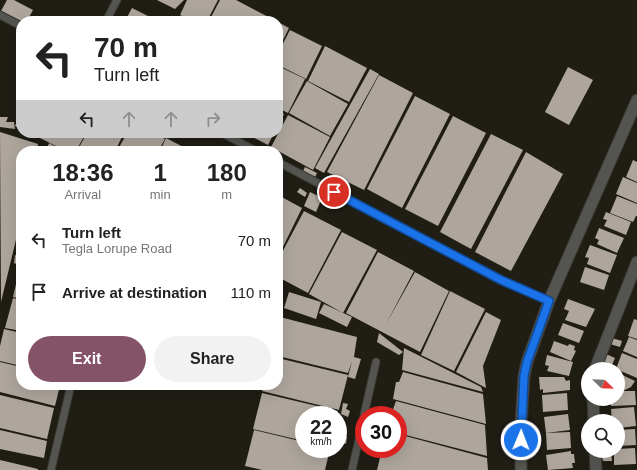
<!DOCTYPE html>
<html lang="en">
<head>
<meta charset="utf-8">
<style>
  body { margin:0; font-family:Helvetica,sans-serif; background:#f2f2f2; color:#222; height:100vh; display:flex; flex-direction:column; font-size:15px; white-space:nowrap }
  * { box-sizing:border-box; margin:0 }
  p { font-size:13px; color:#767676 }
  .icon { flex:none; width:22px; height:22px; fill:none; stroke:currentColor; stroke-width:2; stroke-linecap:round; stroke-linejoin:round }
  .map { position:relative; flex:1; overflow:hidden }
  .panel { position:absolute; left:16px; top:146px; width:267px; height:244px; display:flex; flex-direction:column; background:#fff; border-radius:16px; box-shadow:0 4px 16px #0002 }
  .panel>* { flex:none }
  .hud { position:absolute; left:16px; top:16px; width:267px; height:122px; border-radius:16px; box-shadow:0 4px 16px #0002; background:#fff; color:#222; overflow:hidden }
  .needle { width:26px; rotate:113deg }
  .fabs { position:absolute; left:581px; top:362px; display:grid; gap:8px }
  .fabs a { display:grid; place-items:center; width:44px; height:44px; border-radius:50%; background:#fff; box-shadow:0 4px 16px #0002; font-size:20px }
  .speed { position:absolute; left:295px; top:406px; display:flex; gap:8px; font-size:20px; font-weight:700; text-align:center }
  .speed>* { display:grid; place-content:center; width:52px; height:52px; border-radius:50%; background:#fff; box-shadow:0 4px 16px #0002; line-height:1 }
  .speed small { font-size:10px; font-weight:400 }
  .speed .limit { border:6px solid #d22; background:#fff; color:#111 }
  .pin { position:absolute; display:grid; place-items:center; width:34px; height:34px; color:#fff; margin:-17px; border:2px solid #fff; border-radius:50%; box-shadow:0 1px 4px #0007 }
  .me { position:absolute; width:44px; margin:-22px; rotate:1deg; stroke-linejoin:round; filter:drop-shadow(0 0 3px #0008) }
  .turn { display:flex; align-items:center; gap:14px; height:84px; padding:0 12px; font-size:18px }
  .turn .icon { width:52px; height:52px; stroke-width:2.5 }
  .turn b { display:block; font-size:28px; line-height:34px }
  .lanes { display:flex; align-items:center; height:38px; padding:0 12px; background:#0003; justify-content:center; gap:20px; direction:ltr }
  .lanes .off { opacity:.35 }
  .eta { display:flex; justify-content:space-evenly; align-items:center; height:68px; text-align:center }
  .eta b { font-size:24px; font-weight:600; line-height:28px }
  .primary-button { display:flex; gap:8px; margin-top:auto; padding:8px 12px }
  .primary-button a { flex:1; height:46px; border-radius:24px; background:#855367; color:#fff; font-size:16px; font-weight:600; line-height:46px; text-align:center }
  .primary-button a+a { background:#f2f2f2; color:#222 }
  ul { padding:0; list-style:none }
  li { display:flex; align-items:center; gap:12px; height:52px; padding:0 12px }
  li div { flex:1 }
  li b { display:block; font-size:15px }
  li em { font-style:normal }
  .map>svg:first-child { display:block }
  .building { fill:#aea69d }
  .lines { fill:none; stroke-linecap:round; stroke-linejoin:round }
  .service-casing { stroke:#3b3931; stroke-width:9 }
  .minor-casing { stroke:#3b3931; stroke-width:13 }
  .service { stroke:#545550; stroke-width:7 }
  .minor { stroke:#545550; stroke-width:11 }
  .route-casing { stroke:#114b97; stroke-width:10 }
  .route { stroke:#1a73e8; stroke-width:7 }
</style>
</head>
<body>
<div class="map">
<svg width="637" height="470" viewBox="0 0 637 470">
  <rect width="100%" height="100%" fill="#1f1d14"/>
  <!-- building -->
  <g class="building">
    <polygon points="7,0 14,0 33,10 27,21 21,21 1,11"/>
    <polygon points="157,0 184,0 175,9"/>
    <polygon points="187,0 218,0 207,21 192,21 180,15"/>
    <polygon points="220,0 236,0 276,21 209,21"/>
    <polygon points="132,8 158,21 125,21"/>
    <polygon points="278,22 289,28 278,50"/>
    <polygon points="290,30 322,46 306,79 278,65 278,53"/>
    <polygon points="325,46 367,68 349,102 308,81"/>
    <polygon points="278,66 305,79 288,113 278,108"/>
    <polygon points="568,67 593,80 569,125 545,112"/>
    <polygon points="370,69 379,74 324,173 315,168"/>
    <polygon points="379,75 413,93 364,190 327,172"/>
    <polygon points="307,81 348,104 330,136 289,113"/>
    <polygon points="415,96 450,114 402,208 367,189"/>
    <polygon points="21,99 21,129 15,126 21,113 16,111"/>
    <polygon points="278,111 284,114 278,126"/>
    <polygon points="288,115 330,137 313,170 271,147"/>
    <polygon points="453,116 486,133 438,226 405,209"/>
    <polygon points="0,117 8,117 6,122 14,122 15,129 0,127"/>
    <polygon points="0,132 38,144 37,151 21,151 21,219 1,302"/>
    <polygon points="30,133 86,133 76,151 66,151"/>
    <polygon points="87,133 124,133 115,151 77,151"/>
    <polygon points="127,133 153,133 165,139 158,151 117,151"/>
    <polygon points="245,133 274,133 268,145"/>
    <polygon points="491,134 523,150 471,249 440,232"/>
    <polygon points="166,138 191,151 160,151"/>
    <polygon points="49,143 64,151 46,151"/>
    <polygon points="526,152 563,174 511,271 475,252"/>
    <polygon points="633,160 637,162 637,182 626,177"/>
    <polygon points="305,167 317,173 314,179 302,173"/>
    <polygon points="623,177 637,183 637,203 616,194"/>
    <polygon points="300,188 307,193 305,197 297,192"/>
    <polygon points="310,192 322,198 316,212 304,206"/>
    <polygon points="278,195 302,208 278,257"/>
    <polygon points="617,196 637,204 637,216 636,216 633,222 610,213"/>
    <polygon points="304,211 341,230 308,293 278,277 278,260"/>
    <polygon points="606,212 631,222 626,235 604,226 607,220 603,219"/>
    <polygon points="599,228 624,238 617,253 597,244 599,240 595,238"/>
    <polygon points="342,232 377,250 343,313 309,294"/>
    <polygon points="590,245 617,255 610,273 587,264 589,258 585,257"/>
    <polygon points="378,252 414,271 386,324 415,272 449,291 420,352 346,313"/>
    <polygon points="15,255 21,257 21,266 14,263"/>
    <polygon points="20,267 21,267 21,299 13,297"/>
    <polygon points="585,267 609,275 604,290 580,282"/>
    <polygon points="450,291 485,309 454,371 421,355"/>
    <polygon points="289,292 321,302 316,319 284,308"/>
    <polygon points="13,298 21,300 21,331 5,328"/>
    <polygon points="568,299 595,309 586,327 565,320 569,311 564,309"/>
    <polygon points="324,304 352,317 347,327 319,313"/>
    <polygon points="486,312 501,320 483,366 486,388 456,372"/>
    <polygon points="280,317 357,337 354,357 361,359 355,379 348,377 352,361 348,373 278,356 278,326"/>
    <polygon points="634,319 637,320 637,339 628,336"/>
    <polygon points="563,323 584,331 579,343 558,335"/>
    <polygon points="4,329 21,333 21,366 0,361 0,346"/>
    <polygon points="379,333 403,352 399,355 377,342"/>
    <polygon points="629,337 637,340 637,357 623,351"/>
    <polygon points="612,338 622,341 620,347 610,344"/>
    <polygon points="554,341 568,346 569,344 575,346 574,350 576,351 571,361 550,352"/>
    <polygon points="404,348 481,387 483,392 402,370"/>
    <polygon points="622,353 637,359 637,378 616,369"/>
    <polygon points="606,354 615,358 612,365 602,360"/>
    <polygon points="547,355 573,362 569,376 547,371 549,366 545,365"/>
    <polygon points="278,358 348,375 339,410 262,391 264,385 278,385"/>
    <polygon points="0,362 21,367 21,385 60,385 55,406 0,392"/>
    <polygon points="403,372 483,394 486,424 393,399 396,382 399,382"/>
    <polygon points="618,373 635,381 631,387 623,391 618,389"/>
    <polygon points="539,377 564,377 566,381 570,380 570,390 543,393 543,389 540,390"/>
    <polygon points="618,391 635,391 636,405 611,406 611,399 618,399"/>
    <polygon points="262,393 338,411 337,415 304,415 304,441 253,429"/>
    <polygon points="567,393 568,410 543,412 542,395"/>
    <polygon points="0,395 54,408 47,439 0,428"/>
    <polygon points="396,401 485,425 487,456 398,433 398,415 391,415"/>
    <polygon points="343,403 348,404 346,409 350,411 348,417 341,414"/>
    <polygon points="634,407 636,426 618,428 618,421 612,421 611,409"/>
    <polygon points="568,414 570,430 546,433 544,417"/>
    <polygon points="339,424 346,426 344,433 338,433"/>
    <polygon points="635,429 636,445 618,446 618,430"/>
    <polygon points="0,430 47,441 44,458 0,449"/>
    <polygon points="254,430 304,442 304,449 330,449 325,470 262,470 245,466"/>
    <polygon points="570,432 571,448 547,450 546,433"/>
    <polygon points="338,434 347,437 346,444 338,442"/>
    <polygon points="398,434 487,458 488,470 377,470 382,449 398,449"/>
    <polygon points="635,448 636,464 614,465 614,451 618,451 618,449"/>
    <polygon points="571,451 571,454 574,454 575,463 572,463 573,468 548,470 546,455"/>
    <polygon points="601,451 611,451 612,461 603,461"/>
    <polygon points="0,460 38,469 38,470 0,470"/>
  </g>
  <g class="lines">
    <defs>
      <g id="service">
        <polyline points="0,15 21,26"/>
        <polyline points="106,21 117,0"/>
        <polyline points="222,133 256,151"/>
        <polyline points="278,162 501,280 549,301"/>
        <polyline points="364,415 376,362"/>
        <polyline points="51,470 71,385"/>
        <polyline points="352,470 364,417"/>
      </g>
      <g id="minor">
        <polyline points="595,369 637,262"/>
        <polyline points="593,399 594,421"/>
        <polyline points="595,451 596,470"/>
        <polyline points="521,470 521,424 524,376 527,362 549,301 637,100"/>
      </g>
    </defs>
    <!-- service casing -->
    <use href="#service" class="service-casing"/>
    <!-- minor casing -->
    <use href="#minor" class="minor-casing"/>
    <!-- service -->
    <use href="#service" class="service"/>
    <!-- minor -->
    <use href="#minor" class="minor"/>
  </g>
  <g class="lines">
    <defs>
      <polyline id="route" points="334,192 501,280 549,301 527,362 524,376 521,440"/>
    </defs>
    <!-- route casing -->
    <use href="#route" class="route-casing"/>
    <!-- route -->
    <use href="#route" class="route"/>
  </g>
</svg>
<div class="fabs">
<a><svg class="needle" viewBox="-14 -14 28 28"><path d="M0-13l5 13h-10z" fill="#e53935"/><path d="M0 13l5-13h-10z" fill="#767676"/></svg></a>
<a><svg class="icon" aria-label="search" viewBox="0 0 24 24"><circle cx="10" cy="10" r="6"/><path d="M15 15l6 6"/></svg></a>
</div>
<div class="speed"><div>22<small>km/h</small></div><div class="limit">30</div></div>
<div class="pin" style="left:334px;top:192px;background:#d93025"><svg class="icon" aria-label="arrive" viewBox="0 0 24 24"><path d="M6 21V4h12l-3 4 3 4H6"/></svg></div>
<svg class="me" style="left:521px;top:440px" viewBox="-20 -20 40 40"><circle r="17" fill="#1a73e8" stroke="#fff" stroke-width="3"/><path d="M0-11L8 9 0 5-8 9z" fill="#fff"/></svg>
<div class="hud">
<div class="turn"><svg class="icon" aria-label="left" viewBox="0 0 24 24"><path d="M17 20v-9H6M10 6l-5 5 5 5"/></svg><div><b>70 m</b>Turn left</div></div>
<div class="lanes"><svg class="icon" aria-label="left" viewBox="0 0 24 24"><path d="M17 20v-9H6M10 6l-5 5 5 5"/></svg><svg class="icon off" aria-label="ahead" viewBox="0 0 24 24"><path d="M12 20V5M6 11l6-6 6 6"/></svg><svg class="icon off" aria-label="ahead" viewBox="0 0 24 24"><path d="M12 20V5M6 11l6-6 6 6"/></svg><svg class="icon off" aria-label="right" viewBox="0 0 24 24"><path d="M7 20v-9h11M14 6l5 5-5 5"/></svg></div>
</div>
<section class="panel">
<div class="eta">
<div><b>18:36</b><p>Arrival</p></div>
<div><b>1</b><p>min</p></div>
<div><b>180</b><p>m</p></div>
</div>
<ul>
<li><svg class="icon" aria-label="left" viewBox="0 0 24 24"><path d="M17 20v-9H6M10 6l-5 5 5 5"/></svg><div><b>Turn left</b><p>Tegla Lorupe Road</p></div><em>70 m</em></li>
<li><svg class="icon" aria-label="arrive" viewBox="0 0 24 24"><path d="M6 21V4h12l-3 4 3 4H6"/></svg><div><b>Arrive at destination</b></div><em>110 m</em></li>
</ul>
<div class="primary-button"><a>Exit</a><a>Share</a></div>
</section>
</div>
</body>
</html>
